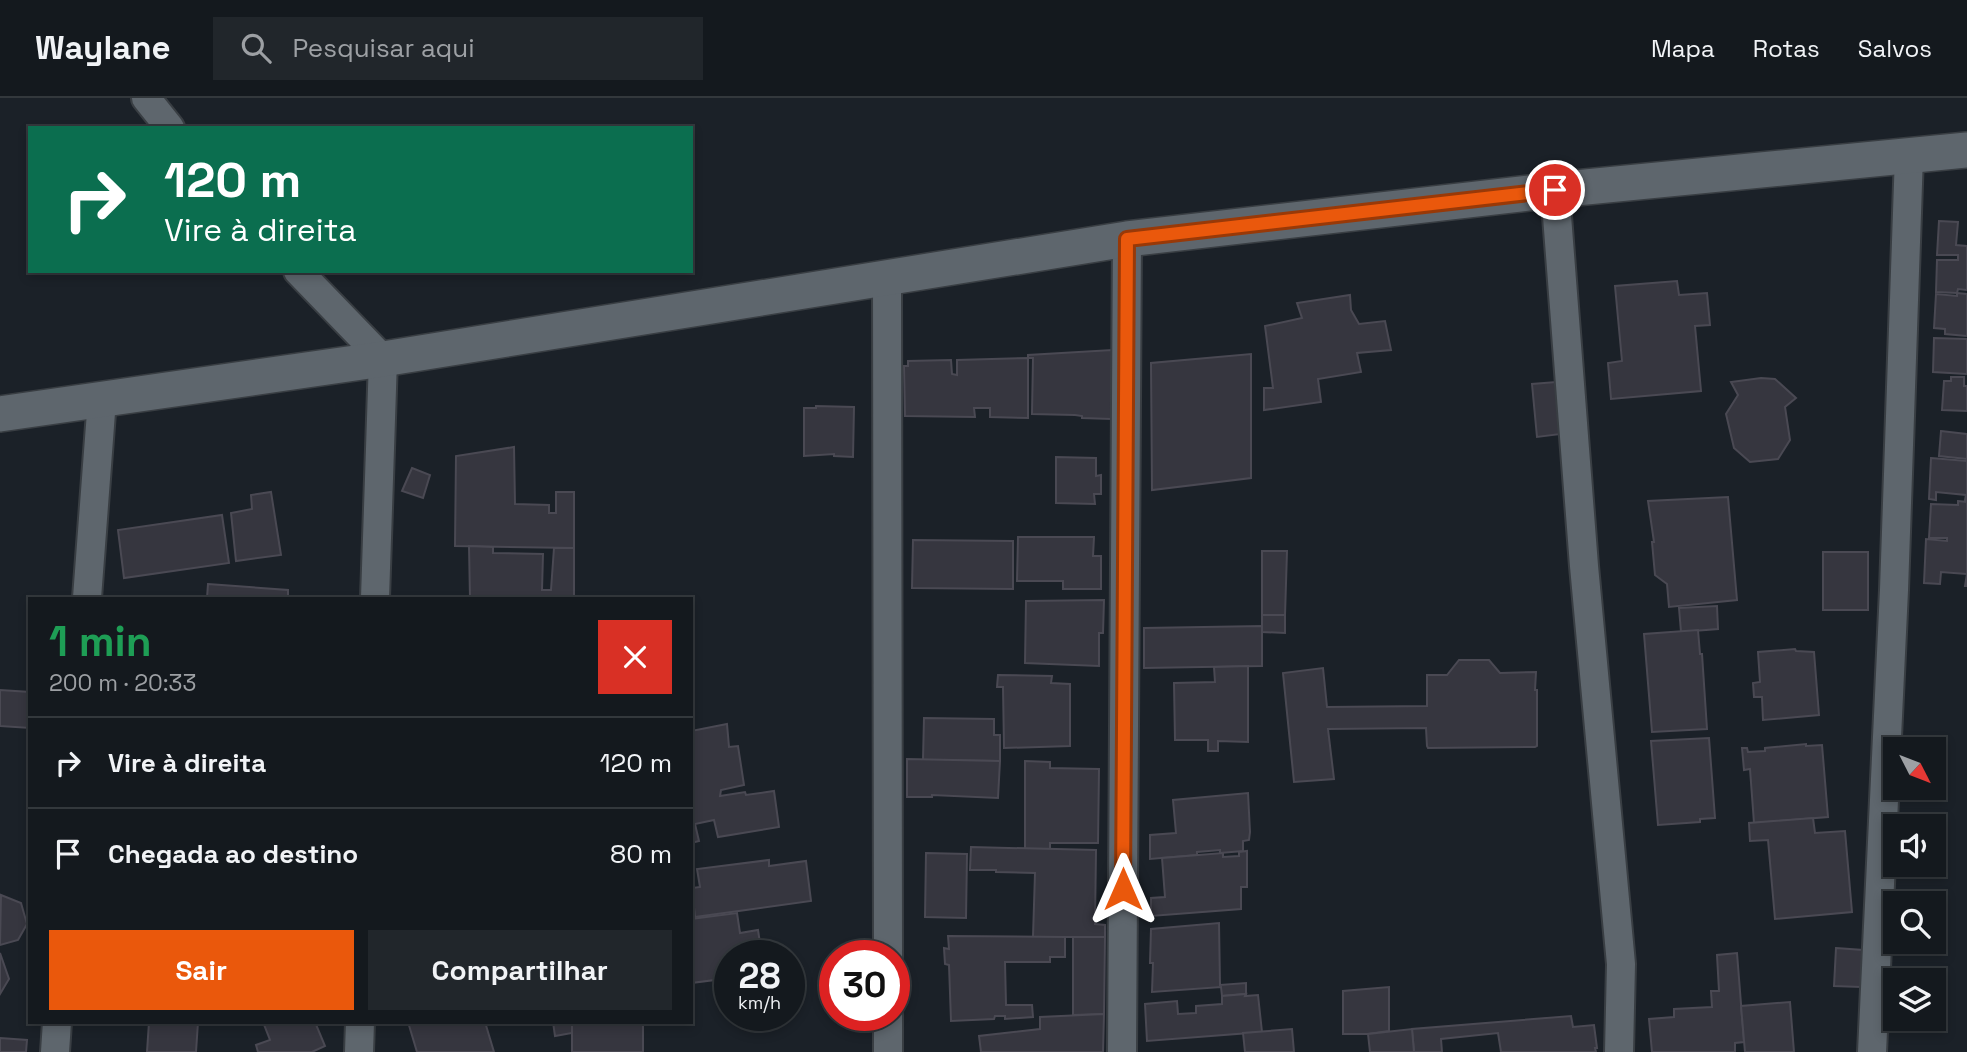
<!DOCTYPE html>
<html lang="pt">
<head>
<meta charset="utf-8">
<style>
  body { margin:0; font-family:"Space Grotesk",sans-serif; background:#21262b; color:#f1f3f6; height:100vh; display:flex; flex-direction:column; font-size:26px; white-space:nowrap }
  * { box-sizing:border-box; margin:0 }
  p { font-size:23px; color:#9da0a4 }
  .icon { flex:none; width:38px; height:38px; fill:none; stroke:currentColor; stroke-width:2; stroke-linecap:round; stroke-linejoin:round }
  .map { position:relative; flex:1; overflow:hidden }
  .details { position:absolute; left:28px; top:499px; width:665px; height:427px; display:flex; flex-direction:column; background:#14191e; border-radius:0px; box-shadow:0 4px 10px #0003,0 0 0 2px #33383c }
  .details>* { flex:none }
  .hud { position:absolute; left:28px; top:28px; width:665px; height:147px; border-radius:0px; box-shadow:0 4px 10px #0003,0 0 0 2px #33383c; background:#0b6e4f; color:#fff; overflow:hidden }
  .needle { width:46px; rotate:132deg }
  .controls { position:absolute; left:1883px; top:639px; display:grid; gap:14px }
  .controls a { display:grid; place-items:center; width:63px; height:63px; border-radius:0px; background:#14191e; box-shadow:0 4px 10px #0003,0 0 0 2px #33383c; font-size:35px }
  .speed { position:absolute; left:714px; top:842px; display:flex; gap:14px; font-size:35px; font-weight:700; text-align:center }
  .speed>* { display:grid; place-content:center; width:91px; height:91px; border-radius:50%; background:#14191e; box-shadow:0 4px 10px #0003,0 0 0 2px #33383c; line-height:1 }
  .speed small { font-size:18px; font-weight:400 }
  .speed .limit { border:10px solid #d22; background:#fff; color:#111 }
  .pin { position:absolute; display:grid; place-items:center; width:60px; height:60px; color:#fff; margin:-30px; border:4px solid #fff; border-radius:50%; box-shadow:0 2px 7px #0007 }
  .me { position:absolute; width:77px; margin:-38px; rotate:0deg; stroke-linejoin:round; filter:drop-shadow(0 0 5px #0008) }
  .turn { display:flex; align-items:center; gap:24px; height:147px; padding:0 21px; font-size:32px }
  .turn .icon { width:91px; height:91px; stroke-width:2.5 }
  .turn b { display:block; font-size:49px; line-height:60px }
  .round { display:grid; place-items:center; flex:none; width:74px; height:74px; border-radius:0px; background:#21262b }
  .overview { display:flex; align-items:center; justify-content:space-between; height:119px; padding:0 21px }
  h1 { font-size:42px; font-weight:700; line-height:52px; color:#1e9e55 }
  .button { display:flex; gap:14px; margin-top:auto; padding:14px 21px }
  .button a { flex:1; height:80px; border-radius:0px; background:#ea580c; color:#fff; font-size:28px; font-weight:700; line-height:80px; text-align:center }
  .button a+a { background:#21262b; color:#f1f3f6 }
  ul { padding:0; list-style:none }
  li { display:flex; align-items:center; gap:21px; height:91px; padding:0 21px; border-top:2px solid #33383c }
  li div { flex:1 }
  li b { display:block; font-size:26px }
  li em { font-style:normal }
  header { display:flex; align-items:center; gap:42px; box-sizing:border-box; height:98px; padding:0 35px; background:#14191e; border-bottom:2px solid #33383c }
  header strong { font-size:33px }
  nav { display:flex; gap:38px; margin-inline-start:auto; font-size:24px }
  .search { width:490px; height:63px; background:#21262b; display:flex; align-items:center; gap:18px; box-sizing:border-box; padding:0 24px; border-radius:0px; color:#9da0a4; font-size:26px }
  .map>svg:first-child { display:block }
  .building { fill:#36363f; stroke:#4a4953; stroke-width:2 }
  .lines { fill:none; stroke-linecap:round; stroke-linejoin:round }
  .minor-casing { stroke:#393e43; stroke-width:32 }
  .tertiary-casing { stroke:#393e43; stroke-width:38 }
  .minor { stroke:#5e666d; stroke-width:28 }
  .tertiary { stroke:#5e666d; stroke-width:35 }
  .route-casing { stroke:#983908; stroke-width:18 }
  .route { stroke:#ea580c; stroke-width:12 }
</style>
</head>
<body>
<header>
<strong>Waylane</strong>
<div class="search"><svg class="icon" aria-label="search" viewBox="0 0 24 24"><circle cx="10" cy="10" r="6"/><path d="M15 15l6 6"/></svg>Pesquisar aqui</div>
<nav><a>Mapa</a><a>Rotas</a><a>Salvos</a></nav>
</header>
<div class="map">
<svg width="1967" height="954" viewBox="0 0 1967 954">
  <rect width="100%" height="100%" fill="#1b2128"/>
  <!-- building -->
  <g class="building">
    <polygon points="1939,123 1958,124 1956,147 1967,148 1967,192 1958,191 1957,195 1936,194 1937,162 1958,162 1958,157 1937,157"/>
    <polygon points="1677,183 1679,197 1707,195 1710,227 1695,228 1701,293 1611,301 1608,265 1622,263 1615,188"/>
    <polygon points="1957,195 1967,196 1967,238 1945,236 1945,231 1934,230 1936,196 1957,198"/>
    <polygon points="1350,197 1351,212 1359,226 1385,223 1391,252 1357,255 1361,274 1318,281 1321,304 1264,312 1264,290 1273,290 1265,228 1302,220 1297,205"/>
    <polygon points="1934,240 1967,241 1967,276 1933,274"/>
    <polygon points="1112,252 1111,321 1082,320 1082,318 1075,317 1032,316 1033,260 1028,260 1028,257"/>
    <polygon points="1251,256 1251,380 1152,392 1151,265"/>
    <polygon points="1028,260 1028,320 990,319 990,310 974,310 975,319 905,318 904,268 908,268 908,263 951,262 952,276 957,277 957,262"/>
    <polygon points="1951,279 1964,279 1964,288 1967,288 1967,313 1942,312 1944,283 1951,283"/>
    <polygon points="1761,280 1775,281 1796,300 1785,309 1790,342 1778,361 1750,364 1734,350 1726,316 1738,297 1731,284"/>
    <polygon points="1556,284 1561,336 1537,339 1532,286"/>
    <polygon points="816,308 854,309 853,359 834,358 834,356 804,358 804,310 816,310"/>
    <polygon points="1941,333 1967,336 1967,361 1939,358"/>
    <polygon points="514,349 515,406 549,407 549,415 556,415 556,394 574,394 574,450 455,448 456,358"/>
    <polygon points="1056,359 1096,360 1096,378 1101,377 1101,396 1094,396 1095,406 1056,405"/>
    <polygon points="1931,360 1967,363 1967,402 1965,402 1966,397 1936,394 1936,402 1929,401"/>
    <polygon points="412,370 430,377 423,400 402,393"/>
    <polygon points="271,394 281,457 236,463 231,415 252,411 251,397"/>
    <polygon points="1728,399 1737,502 1669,509 1667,486 1655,477 1652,444 1654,444 1648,403"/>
    <polygon points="1958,403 1967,404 1967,488 1965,488 1967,476 1941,474 1940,486 1924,485 1926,441 1947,443 1947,440 1929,440 1931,406 1958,407"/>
    <polygon points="222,417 229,465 124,480 118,432"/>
    <polygon points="1018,439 1094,439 1093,458 1101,458 1101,491 1063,491 1063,483 1017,483"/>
    <polygon points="913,442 1013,443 1013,491 912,490"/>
    <polygon points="469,448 493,449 493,455 543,456 542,492 551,492 554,450 574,450 574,500 470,500"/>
    <polygon points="1262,453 1287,453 1285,517 1262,517"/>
    <rect x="1823" y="454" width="45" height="58"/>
    <polygon points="208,486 288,492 288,500 207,500"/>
    <polygon points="1104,502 1103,535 1099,535 1099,568 1025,565 1026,503"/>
    <polygon points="1717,508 1718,531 1681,534 1679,510"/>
    <polygon points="1262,517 1285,517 1285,535 1262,534"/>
    <polygon points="1262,528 1262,568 1144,570 1144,530"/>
    <polygon points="1698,532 1700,556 1702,556 1707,631 1652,634 1644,536"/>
    <polygon points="1795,551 1796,553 1814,554 1819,617 1763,622 1762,599 1754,599 1753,585 1760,584 1758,554"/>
    <polygon points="1459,562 1489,562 1500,575 1536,574 1535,592 1537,592 1537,648 1535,649 1428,650 1427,648 1426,630 1328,631 1334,681 1294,684 1283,575 1323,570 1327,609 1427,608 1427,577 1447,577"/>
    <polygon points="1248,568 1248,644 1218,643 1218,653 1208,653 1208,642 1175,642 1174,585 1215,584 1214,569"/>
    <polygon points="998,577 1052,578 1051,585 1070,586 1070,648 1004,650 1003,589 997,589"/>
    <polygon points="0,592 30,594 30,630 0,628"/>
    <polygon points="924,620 994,621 994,637 1000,637 1000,663 923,662"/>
    <polygon points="727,626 729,649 738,648 744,687 721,692 720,698 745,694 746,697 774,693 779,729 718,739 714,722 695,726 699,743 691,745 691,633"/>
    <polygon points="1709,640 1715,720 1700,721 1700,724 1658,727 1651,643"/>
    <polygon points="1806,646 1806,648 1822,647 1828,719 1754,725 1750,671 1744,672 1742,650 1747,650 1748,654 1765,653 1765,650"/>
    <polygon points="907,661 1000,663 998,700 932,697 932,699 907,699"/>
    <polygon points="1025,663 1050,664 1050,670 1099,671 1098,745 1050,745 1050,751 1025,751"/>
    <polygon points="1248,695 1250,734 1249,742 1243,743 1243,753 1220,755 1220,752 1197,754 1197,757 1150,761 1150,737 1176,735 1173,702"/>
    <polygon points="1813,720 1815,735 1845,733 1852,814 1775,821 1768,742 1750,743 1749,725"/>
    <polygon points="971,749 1096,752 1095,826 1105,827 1105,839 1033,839 1035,775 996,774 996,772 970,772"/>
    <polygon points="1247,753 1247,789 1241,789 1241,811 1151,818 1151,800 1165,799 1162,760 1223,755 1223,759 1239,758 1239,754"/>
    <polygon points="926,755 967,756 966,820 925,819"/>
    <polygon points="769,762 769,768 806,763 811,803 695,819 692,790 700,789 697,771"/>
    <polygon points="1,797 21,805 27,826 18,842 0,847"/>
    <polygon points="737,815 740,835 758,832 762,858 730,858 730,880 691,885 691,821"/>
    <polygon points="1219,825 1220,887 1246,885 1246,896 1222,898 1221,889 1152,894 1153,865 1150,865 1151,831"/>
    <polygon points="948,838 1065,839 1065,859 1050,859 1050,864 1005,864 1006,907 1032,907 1033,919 1005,921 1005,918 995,918 994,921 951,923 949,867 945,866 944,850 949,851"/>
    <polygon points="1073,839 1105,839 1104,916 1073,917"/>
    <polygon points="1836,850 1863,852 1861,889 1834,888"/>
    <polygon points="0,855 9,881 0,896"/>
    <polygon points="1737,855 1744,944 1735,945 1735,954 1652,954 1649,921 1674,919 1674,911 1712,909 1711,893 1719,893 1717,857"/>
    <polygon points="1389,889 1389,933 1368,936 1343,936 1343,893"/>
    <polygon points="1246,896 1245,898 1258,897 1262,934 1147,943 1145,906 1177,903 1178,916 1196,915 1196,908 1222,906 1222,898"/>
    <polygon points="1790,904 1794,954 1745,954 1741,908"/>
    <polygon points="1104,916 1103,954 981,954 979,938 1040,931 1040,919"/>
    <polygon points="1571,918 1573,929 1594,927 1597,950 1595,950 1596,954 1501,954 1498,935 1441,941 1442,954 1414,954 1412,931"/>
    <polygon points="149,924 198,924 196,954 147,954"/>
    <polygon points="263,924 315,924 325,948 312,954 258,954 256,947 270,942"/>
    <polygon points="408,924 485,924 494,954 417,954"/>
    <polygon points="553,924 572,924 572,935 555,938"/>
    <rect x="572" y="924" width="71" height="30"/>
    <polygon points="1292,931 1294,954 1245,954 1243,935"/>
    <polygon points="1412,931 1414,954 1370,954 1368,936"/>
    <polygon points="0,940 27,942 26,954 0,954"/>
  </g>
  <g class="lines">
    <defs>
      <g id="minor">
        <polyline points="146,0 170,30"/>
        <polyline points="1555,92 1584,468 1621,866 1619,954"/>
        <polyline points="298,173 383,261 375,500"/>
        <polyline points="887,180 888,858"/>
        <polyline points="87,500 102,301"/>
        <polyline points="55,954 57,924"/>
        <polyline points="359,954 360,924"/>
        <polyline points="888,954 888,917"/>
        <polyline points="1122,954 1127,141"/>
        <polyline points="1872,954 1894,492 1909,57"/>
      </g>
      <polyline id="tertiary" points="0,316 383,261 1127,141 1555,92 1967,52"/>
    </defs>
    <!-- minor casing -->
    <use href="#minor" class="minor-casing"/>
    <!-- tertiary casing -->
    <use href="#tertiary" class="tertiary-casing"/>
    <!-- minor -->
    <use href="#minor" class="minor"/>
    <!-- tertiary -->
    <use href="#tertiary" class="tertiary"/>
  </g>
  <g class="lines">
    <defs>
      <polyline id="route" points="1123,791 1127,141 1555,92"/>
    </defs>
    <!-- route casing -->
    <use href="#route" class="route-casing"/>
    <!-- route -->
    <use href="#route" class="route"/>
  </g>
</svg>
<div class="controls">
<a><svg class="needle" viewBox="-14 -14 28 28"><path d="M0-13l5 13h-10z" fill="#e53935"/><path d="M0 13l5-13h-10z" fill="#9da0a4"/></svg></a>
<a><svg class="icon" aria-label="sound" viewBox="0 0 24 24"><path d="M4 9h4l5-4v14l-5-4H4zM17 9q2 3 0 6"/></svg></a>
<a><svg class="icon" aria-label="search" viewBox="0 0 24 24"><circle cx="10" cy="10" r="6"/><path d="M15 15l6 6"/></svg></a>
<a><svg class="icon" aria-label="layers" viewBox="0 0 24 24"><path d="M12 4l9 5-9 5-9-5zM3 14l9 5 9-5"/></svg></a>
</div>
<div class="speed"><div>28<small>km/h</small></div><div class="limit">30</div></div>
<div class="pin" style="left:1555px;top:92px;background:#d93025"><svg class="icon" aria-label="arrive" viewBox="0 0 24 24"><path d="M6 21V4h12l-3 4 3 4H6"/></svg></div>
<svg class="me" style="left:1123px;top:791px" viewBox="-20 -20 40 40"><path d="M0-17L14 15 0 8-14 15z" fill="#ea580c" stroke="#fff" stroke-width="4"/></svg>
<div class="hud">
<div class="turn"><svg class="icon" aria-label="right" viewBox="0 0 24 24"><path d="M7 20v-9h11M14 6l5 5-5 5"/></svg><div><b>120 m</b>Vire à direita</div></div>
</div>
<section class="details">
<div class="overview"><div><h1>1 min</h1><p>200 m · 20:33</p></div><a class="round" style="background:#d93025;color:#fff"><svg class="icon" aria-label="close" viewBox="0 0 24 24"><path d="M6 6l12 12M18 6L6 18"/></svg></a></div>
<ul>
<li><svg class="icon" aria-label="right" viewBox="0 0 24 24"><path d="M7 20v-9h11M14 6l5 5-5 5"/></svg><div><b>Vire à direita</b></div><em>120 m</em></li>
<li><svg class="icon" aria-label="arrive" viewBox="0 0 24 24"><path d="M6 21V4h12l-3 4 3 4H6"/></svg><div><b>Chegada ao destino</b></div><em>80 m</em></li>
</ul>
<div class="button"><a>Sair</a><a>Compartilhar</a></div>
</section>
</div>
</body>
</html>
